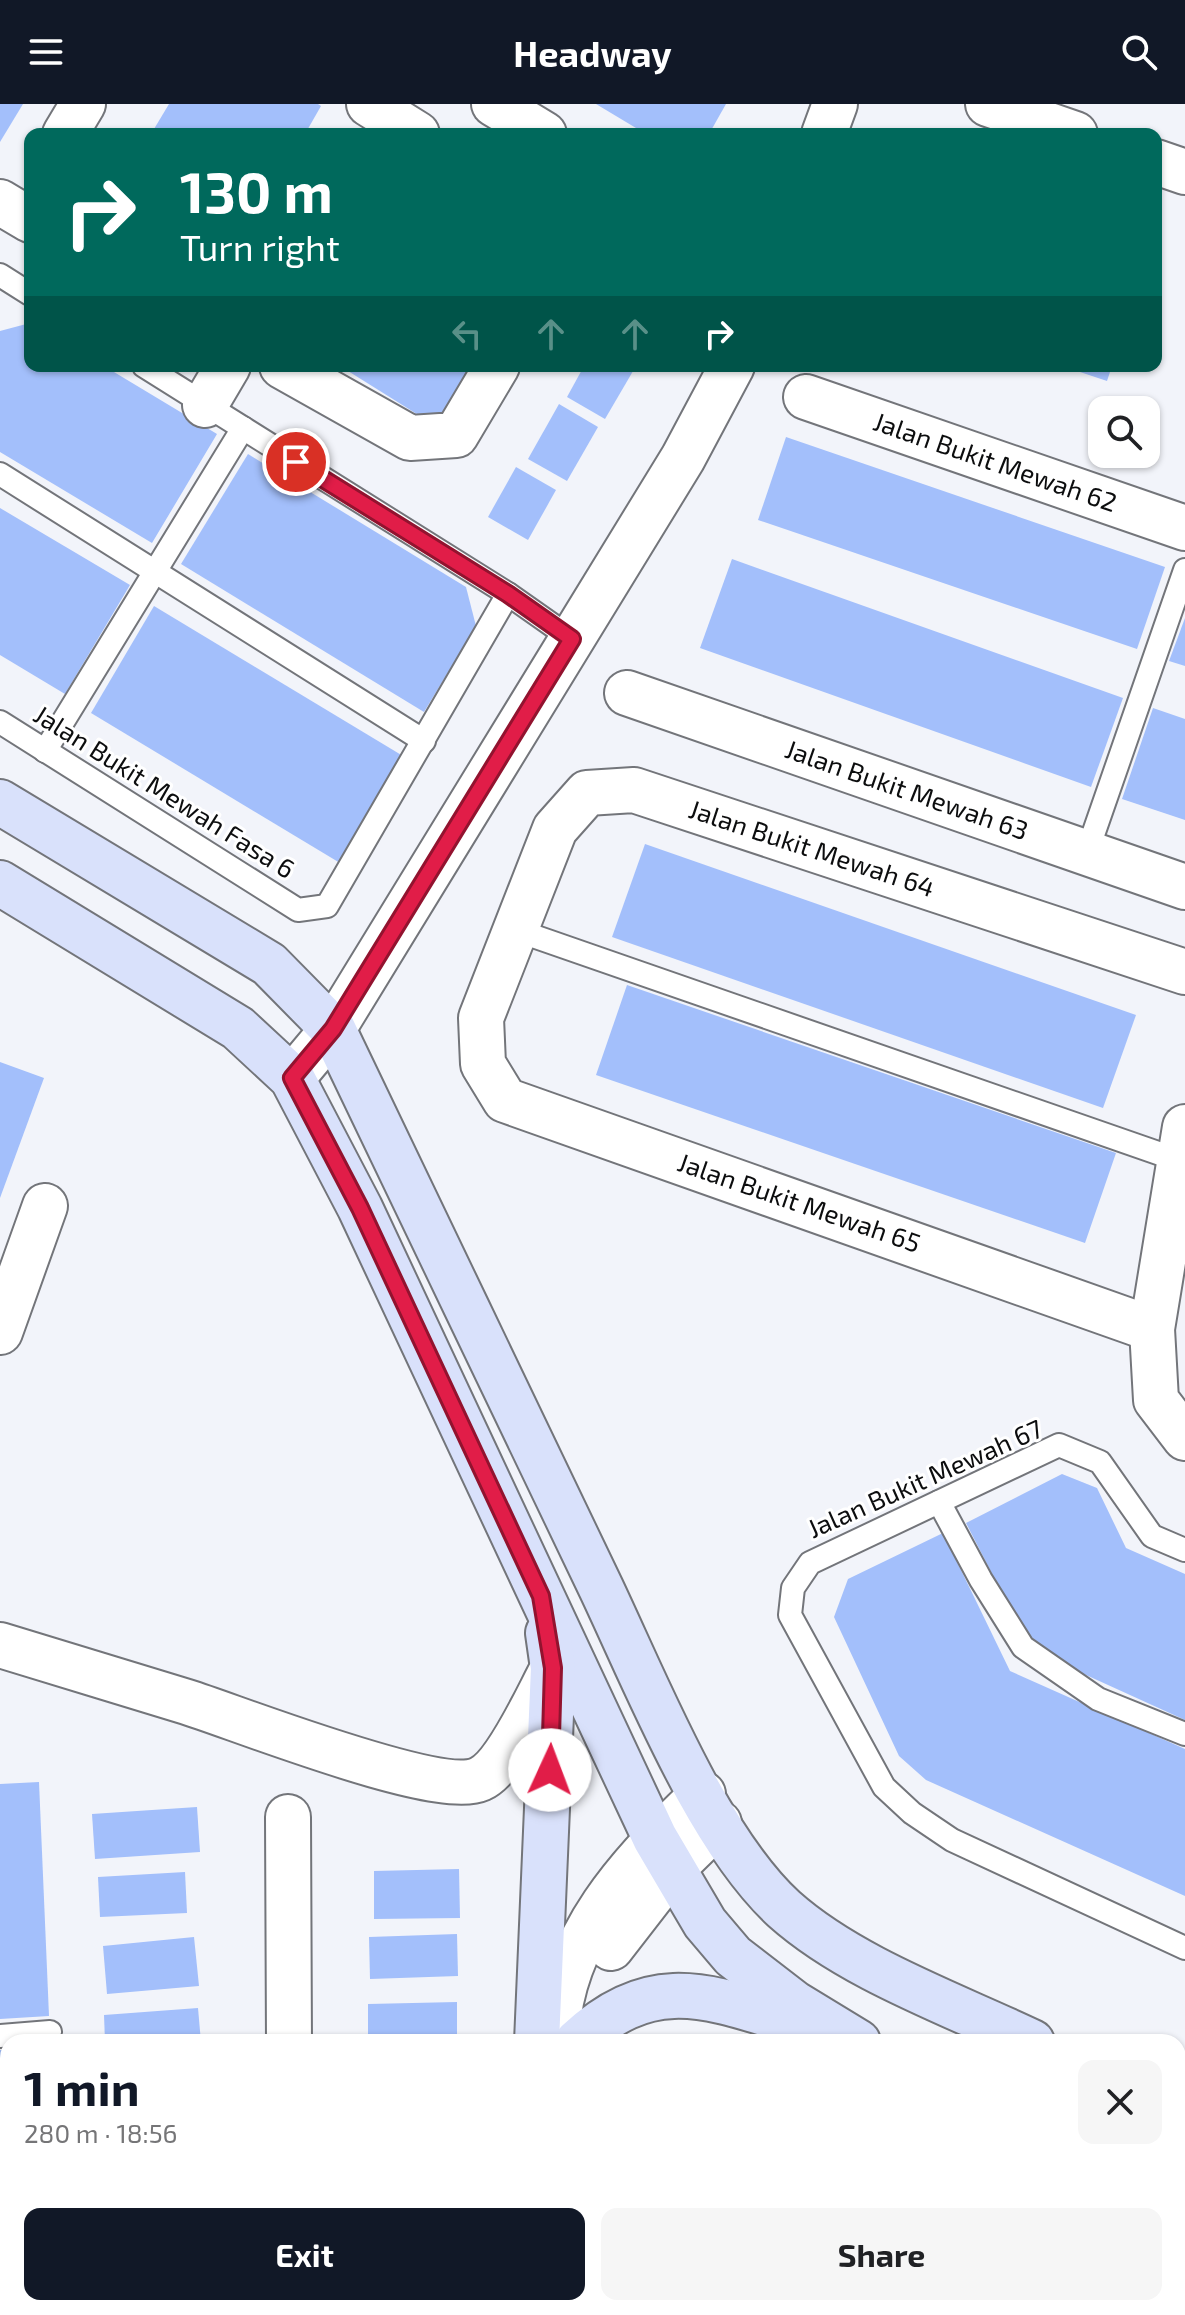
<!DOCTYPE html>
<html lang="en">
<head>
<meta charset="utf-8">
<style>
  body { margin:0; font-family:"Exo 2",sans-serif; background:#f6f6f6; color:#202124; height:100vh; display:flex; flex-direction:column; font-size:30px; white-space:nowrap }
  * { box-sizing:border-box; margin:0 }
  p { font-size:26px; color:#757577 }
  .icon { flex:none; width:44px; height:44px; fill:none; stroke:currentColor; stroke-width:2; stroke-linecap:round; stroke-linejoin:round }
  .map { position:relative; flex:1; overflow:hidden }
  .sheet { position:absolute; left:0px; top:1930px; width:1186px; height:282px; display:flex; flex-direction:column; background:#fff; border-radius:24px 24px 0 0; box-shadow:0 2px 6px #0004 }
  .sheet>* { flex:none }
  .top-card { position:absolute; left:24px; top:24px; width:1138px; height:244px; border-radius:16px; box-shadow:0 2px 6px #0004; background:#00695c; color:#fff; overflow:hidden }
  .controls { position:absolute; left:1088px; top:292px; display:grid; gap:16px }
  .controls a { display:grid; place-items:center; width:72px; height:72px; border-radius:16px; background:#fff; box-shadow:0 2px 6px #0004; font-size:40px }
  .pin { position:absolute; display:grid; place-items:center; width:68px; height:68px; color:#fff; margin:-34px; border:4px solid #fff; border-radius:50%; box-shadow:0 2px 8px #0007 }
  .me { position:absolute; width:88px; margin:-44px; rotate:2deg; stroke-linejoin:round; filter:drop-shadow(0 0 6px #0008) }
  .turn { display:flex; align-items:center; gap:28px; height:168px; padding:0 24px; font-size:36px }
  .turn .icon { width:104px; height:104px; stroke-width:2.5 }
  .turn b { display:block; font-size:56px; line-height:68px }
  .lanes { display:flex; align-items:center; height:76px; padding:0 24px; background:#0003; justify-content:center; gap:40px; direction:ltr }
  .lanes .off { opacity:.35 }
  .round { display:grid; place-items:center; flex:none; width:84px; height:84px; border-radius:16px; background:#f6f6f6 }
  .head { display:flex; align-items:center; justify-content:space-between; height:136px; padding:0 24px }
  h1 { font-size:48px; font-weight:700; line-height:60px; color:#111827 }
  .action { display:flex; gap:16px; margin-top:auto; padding:16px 24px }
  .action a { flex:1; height:92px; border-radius:16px; background:#111827; color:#fff; font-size:32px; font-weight:700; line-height:92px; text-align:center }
  .action a+a { background:#f6f6f6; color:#202124 }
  header { display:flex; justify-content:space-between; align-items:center; height:104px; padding:0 24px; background:#111827; color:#fff; font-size:36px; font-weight:700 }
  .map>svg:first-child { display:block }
  .building { fill:#a3bffb }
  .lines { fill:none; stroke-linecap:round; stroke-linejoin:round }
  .lane-casing { stroke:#73757a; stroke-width:26 }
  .street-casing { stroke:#73757a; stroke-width:48 }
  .secondary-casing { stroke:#73757a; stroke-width:48 }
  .lane { stroke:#fff; stroke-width:22 }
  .street { stroke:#fff; stroke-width:44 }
  .secondary { stroke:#d9e1fb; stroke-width:44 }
  .route-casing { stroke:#92132f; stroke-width:20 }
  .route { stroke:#e11d48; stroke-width:14 }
  .labels { text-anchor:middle; stroke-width:6; stroke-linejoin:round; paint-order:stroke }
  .street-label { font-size:26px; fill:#0c0d0e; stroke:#fff }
</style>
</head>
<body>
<header><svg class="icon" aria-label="menu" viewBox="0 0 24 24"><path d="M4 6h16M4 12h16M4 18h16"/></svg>Headway<svg class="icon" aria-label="search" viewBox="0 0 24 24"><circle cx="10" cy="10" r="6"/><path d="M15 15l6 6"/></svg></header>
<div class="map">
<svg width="1185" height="2211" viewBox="0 0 1185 2211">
  <rect width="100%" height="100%" fill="#f2f4fa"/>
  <!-- building -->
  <g class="building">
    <polygon points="0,0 23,0 0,38"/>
    <polygon points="169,0 318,0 321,2 305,30 151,30"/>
    <polygon points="596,0 726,0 709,30 646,30"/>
    <polygon points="30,219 30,262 104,262 217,330 152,439 0,348 0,227"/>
    <polygon points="340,262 473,262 436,322"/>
    <polygon points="584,262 636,262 605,315 567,293"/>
    <polygon points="1062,262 1112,262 1107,277"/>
    <polygon points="559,300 598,323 567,377 528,355"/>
    <polygon points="786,333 1165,463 1137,545 758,416"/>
    <polygon points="248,350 466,483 476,522 424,608 181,460"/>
    <polygon points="516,363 556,386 528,436 488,413"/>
    <polygon points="0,404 130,481 65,590 0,551"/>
    <polygon points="732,455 1123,594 1091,683 700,544"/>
    <polygon points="154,502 403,652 340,759 91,609"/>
    <polygon points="1185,514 1185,562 1169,557"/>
    <polygon points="1153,604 1185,615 1185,716 1122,695"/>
    <polygon points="645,740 1136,911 1103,1004 612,833"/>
    <polygon points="627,881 1116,1049 1085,1139 596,971"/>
    <polygon points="0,958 44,974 0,1094"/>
    <polygon points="1062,1370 1097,1384 1126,1444 1185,1470 1185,1616 1031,1546 966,1419"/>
    <polygon points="943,1429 1010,1567 1185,1645 1185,1792 926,1676 899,1652 834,1513 848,1475"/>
    <polygon points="39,1678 49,1912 0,1915 0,1680"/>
    <polygon points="197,1703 200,1748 95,1755 92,1710"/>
    <polygon points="459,1765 460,1814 374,1815 374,1767"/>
    <polygon points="185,1768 187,1809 100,1813 98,1773"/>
    <polygon points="457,1830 458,1872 370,1875 369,1833"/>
    <polygon points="194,1833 199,1882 107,1890 103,1842"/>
    <polygon points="457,1898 457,1938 368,1938 368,1900"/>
    <polygon points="198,1904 201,1938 105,1938 104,1911"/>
    <polygon points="0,1946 8,1946 8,2204 61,2204 61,2211 0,2211"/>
    <rect x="112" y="2204" width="89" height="7"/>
    <rect x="370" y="2204" width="93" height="7"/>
    <polygon points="755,2204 841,2204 857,2211 752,2211"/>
    <polygon points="914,2204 1116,2204 1132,2211 929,2211"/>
  </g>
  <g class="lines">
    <defs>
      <g id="lane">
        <polyline points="0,171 30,190"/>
        <polyline points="144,262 508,490 572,535"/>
        <polyline points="0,370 424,637"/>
        <polyline points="0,618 298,806 327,802 508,490"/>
        <polyline points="45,647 243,324"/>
        <polyline points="1086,751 1185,466"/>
        <polyline points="513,825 1178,1056"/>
        <polyline points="939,1398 981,1476 1023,1543 1098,1595 1185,1630"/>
        <polyline points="1185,1446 1152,1432 1100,1358 1059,1341 810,1459 793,1484 790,1511 884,1683 912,1709 952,1736 1185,1844"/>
        <polyline points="0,1932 50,1928"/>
      </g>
      <g id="street">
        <polyline points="369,0 417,30"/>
        <polyline points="494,0 544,30"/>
        <polyline points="988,0 1075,30"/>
        <polyline points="65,30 83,0"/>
        <polyline points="824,30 835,0"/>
        <polyline points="1156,58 1185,68"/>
        <polyline points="0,98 30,116"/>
        <polyline points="282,262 410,334 456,331 497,262"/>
        <path id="s1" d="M806 293 1185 424"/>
        <polyline points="205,301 228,262"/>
        <path id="s2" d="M627 589 1185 783"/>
        <polyline points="292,974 333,925 683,354 732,262"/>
        <polyline points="1185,1023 1152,1225 1156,1296 1185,1334"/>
        <path id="s3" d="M1152 1225 505 996 483 960 481 914 555 725 587 689 634 686 1185 868"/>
        <polyline points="0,1228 45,1102"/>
        <path d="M0 1541C62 1560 125 1579 187 1598 238 1614 438 1694 480 1675 507 1663 538 1591 553 1564"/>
        <polyline points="288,1713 289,1938"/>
        <polyline points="611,1844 673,1764 719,1719"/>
        <path d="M557 1938C557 1836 633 1755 703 1690"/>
        <polyline points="1178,2199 1185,2202"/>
        <polyline points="290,2204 290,2211"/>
        <polyline points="650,2204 651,2211"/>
        <polyline points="557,2211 557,2204"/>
      </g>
      <g id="secondary">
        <path d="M0 698 269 860 333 925C422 1111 512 1298 601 1484 647 1581 707 1734 784 1805 850 1864 952 1900 1032 1938"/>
        <polyline points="0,779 238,924 292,974 360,1104 655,1734 705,1819 733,1852 794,1899 858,1938"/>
        <polyline points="537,1938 553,1564 548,1529"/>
        <path d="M577 1938C656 1863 716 1896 807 1922"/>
        <polyline points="1178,2007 1185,2011"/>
        <polyline points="1178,2084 1185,2088"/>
      </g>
    </defs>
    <!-- lane casing -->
    <use href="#lane" class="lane-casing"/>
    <!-- street casing -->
    <use href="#street" class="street-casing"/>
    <!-- secondary casing -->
    <use href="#secondary" class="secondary-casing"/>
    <!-- lane -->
    <use href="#lane" class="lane"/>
    <!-- street -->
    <use href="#street" class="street"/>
    <!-- secondary -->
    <use href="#secondary" class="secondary"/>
  </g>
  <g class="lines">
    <defs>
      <polyline id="route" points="296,358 508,490 572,535 333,925 292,974 360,1104 541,1492 553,1564 550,1666"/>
    </defs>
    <!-- route casing -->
    <use href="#route" class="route-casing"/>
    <!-- route -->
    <use href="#route" class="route"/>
  </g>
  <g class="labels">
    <!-- street labels -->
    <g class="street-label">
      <text dy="9" stroke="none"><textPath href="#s1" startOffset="200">Jalan Bukit Mewah 62</textPath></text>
      <text dy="9" stroke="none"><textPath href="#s2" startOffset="296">Jalan Bukit Mewah 63</textPath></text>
      <text transform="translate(164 688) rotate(32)" y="9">Jalan Bukit Mewah Fasa 6</text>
      <text dy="9" stroke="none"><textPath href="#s3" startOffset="1260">Jalan Bukit Mewah 64</textPath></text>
      <text transform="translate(799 1099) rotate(19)" y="9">Jalan Bukit Mewah 65</text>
      <text transform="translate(925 1375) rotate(-24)" y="9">Jalan Bukit Mewah 67</text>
    </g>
  </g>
</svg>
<div class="controls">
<a><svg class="icon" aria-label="search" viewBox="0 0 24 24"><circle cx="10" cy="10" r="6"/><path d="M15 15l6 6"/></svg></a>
</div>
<div class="pin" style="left:296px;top:358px;background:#d93025"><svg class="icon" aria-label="arrive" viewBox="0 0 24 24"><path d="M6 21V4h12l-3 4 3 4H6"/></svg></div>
<svg class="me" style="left:550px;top:1666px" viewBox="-20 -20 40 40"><circle r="19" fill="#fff"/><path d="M0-13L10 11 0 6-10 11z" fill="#e11d48"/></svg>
<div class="top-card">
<div class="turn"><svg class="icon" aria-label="right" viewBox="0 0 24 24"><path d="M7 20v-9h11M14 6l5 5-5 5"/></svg><div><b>130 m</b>Turn right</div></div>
<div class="lanes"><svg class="icon off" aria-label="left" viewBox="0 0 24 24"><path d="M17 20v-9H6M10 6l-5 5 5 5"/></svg><svg class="icon off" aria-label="ahead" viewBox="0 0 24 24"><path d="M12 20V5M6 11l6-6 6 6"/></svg><svg class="icon off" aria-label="ahead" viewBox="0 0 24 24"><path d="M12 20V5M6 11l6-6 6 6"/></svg><svg class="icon" aria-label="right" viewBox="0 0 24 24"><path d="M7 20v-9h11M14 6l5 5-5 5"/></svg></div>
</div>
<section class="sheet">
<div class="head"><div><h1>1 min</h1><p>280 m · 18:56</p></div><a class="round"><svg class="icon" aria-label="close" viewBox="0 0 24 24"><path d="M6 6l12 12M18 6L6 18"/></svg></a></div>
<div class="action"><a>Exit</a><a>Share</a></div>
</section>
</div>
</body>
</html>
